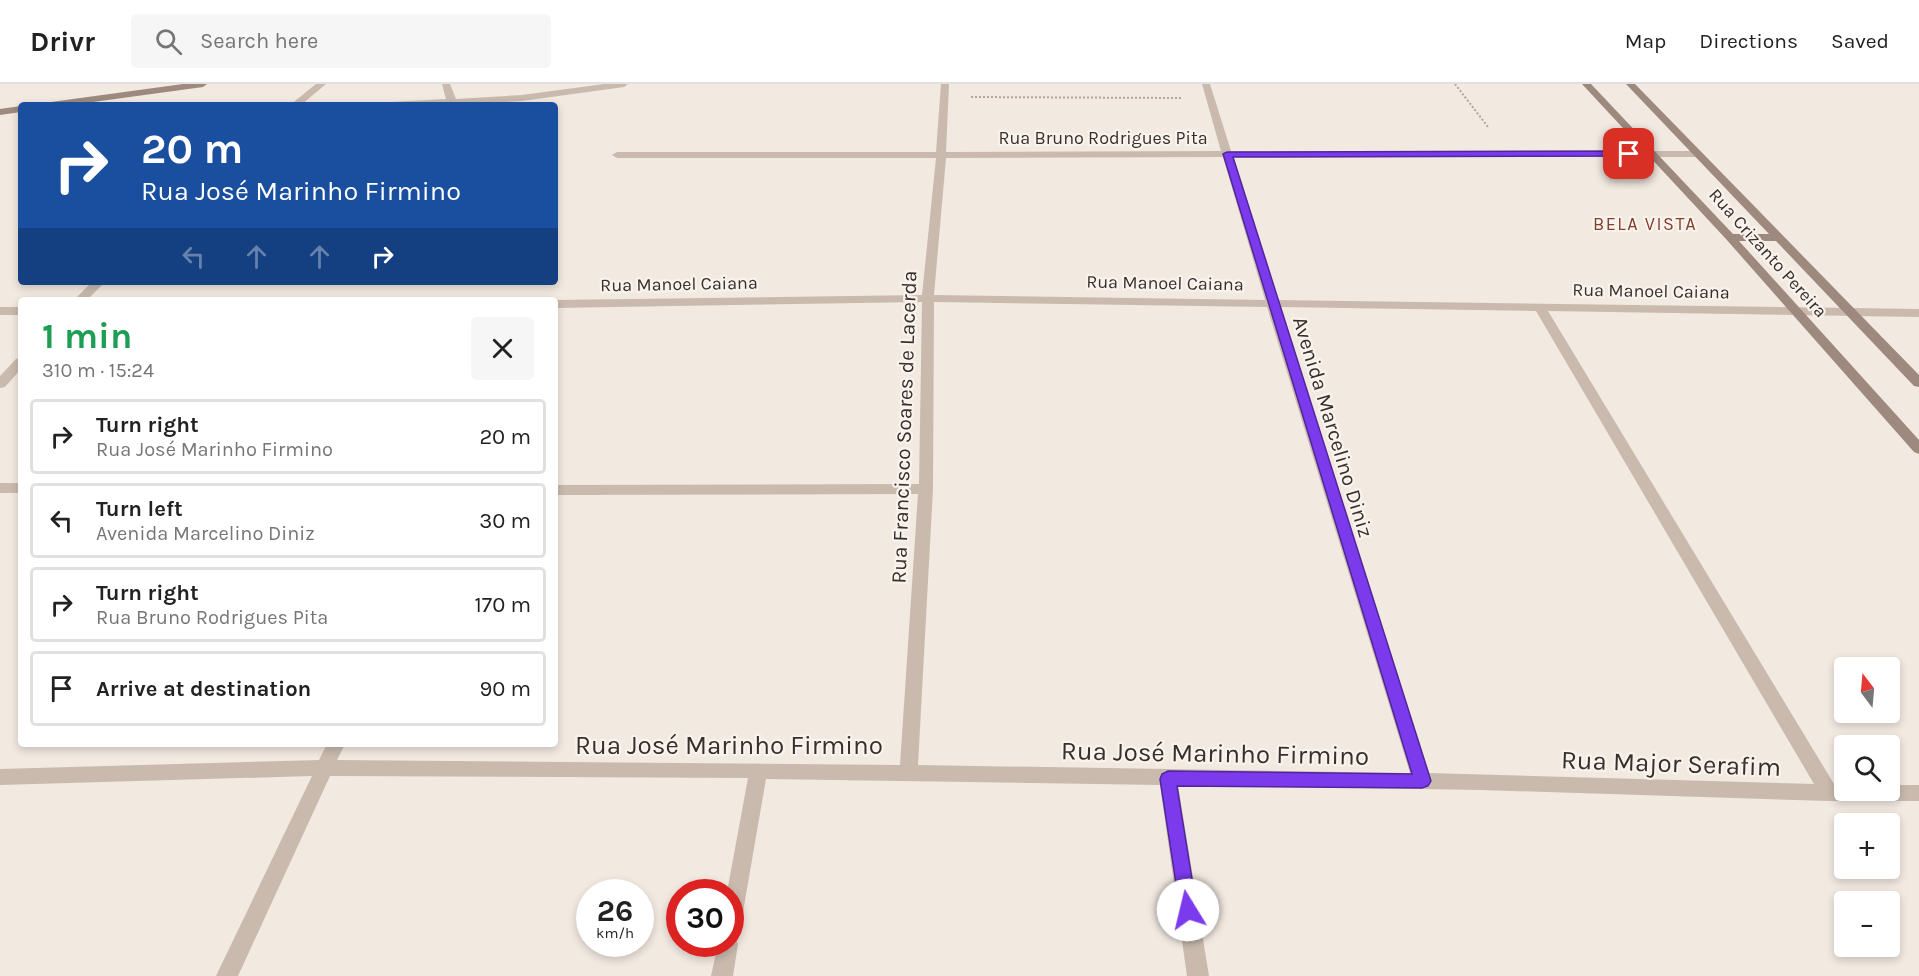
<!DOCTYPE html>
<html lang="en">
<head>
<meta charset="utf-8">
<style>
  body { margin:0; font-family:Karla,sans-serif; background:#f6f6f6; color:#222; height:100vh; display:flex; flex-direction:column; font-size:22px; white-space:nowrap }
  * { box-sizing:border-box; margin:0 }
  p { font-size:20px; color:#767676 }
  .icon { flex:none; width:33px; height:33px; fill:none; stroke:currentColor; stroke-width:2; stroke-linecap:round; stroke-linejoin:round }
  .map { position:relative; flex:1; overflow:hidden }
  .sheet { position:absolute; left:18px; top:213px; width:540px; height:450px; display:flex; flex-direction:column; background:#fff; border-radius:6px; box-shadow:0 3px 9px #0003 }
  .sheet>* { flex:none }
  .top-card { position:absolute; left:18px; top:18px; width:540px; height:183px; border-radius:6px; box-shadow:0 3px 9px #0003; background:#1a4fa0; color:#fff; overflow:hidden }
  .needle { width:39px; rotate:344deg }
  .fabs { position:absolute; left:1834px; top:573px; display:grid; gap:12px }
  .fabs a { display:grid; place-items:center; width:66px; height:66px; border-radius:6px; background:#fff; box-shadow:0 3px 9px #0003; font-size:30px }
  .speed { position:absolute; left:576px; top:795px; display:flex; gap:12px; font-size:30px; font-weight:700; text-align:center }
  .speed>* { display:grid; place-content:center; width:78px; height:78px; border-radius:50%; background:#fff; box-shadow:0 3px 9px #0003; line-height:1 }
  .speed small { font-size:15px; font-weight:400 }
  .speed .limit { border:9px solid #d22; background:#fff; color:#111 }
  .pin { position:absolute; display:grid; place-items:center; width:51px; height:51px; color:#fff; margin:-26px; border-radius:12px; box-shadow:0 3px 9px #0006 }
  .me { position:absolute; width:66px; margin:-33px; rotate:351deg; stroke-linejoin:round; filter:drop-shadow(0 0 4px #0008) }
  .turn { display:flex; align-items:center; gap:21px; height:126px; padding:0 24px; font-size:27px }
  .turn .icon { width:78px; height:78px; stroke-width:2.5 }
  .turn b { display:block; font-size:42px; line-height:51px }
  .lanes { display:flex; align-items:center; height:57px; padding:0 24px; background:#0003; justify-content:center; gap:30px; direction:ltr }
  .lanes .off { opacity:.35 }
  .round { display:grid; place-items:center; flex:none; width:63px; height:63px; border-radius:6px; background:#f6f6f6 }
  .head { display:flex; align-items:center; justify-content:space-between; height:102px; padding:0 24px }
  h1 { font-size:36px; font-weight:700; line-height:45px; color:#1e9e55 }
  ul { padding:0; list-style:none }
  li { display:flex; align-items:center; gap:18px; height:75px; margin:0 12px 9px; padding:0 12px; border:3px solid #e0e0e0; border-radius:6px }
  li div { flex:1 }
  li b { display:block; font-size:22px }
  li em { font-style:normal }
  header { display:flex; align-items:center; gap:36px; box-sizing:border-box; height:84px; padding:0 30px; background:#fff; border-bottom:2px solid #e0e0e0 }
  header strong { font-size:28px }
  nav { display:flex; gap:33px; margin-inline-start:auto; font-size:21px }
  .search { width:420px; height:54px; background:#f6f6f6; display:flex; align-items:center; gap:15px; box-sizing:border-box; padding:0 21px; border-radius:6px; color:#767676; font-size:22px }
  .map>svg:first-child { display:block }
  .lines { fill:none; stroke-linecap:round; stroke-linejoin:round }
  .path { stroke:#b5a497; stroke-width:2; stroke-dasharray:2 2; stroke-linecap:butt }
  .street { fill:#c9baad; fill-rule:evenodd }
  .secondary { fill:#9d897e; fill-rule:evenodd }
  .route { fill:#7c3aed; stroke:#51269a; stroke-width:1.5 }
  .labels { text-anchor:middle; stroke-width:4.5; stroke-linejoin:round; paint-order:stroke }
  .far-street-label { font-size:18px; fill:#382f2b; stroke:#f9f3ed }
  .far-neighbourhood-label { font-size:18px; letter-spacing:1.5px; fill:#813e2a; stroke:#f9f3ed }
  .street-label { font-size:21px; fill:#382f2b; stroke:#f9f3ed }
  .near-street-label { font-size:26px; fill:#382f2b; stroke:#f9f3ed }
</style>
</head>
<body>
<header>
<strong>Drivr</strong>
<div class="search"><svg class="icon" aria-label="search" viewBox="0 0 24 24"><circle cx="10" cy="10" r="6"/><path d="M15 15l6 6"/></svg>Search here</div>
<nav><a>Map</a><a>Directions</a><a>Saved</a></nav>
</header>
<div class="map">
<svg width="1919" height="892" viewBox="0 0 1919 892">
  <rect width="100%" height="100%" fill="#f2e9e1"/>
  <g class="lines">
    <!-- path -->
    <g class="path">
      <polyline points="1455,0 1488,43"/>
      <polyline points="971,13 1182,14"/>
    </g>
    <!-- street -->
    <g class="street">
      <polygon points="316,0 326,0 301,21 290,21"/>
      <polygon points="442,0 450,0 456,15 522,11 604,0 628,0 624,3 522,17 458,21 386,21 391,18 446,15"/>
      <path d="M941 0H949L946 68 1221 67 1202 0H1210L1231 67H1698L1703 70 1698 73H1233L1277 216 1919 225V233L1548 227 1834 700H1845V706H1890V701H1919V717H1829L1481 706 1178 701 1209 892H1187L1160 701 766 695 740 845 735 853 738 860 733 892H711L718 860H730V808H727L748 694 330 692 238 892H216L312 692 0 701V685L319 676 327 660H345L337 676 900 681 918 410 555 411V401L919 400 922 218 555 224V216L922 211 936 74H617L612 71 617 68H936ZM1223 73 1265 216 934 211 946 74ZM934 218 1267 223 1410 689 918 681 933 405ZM1279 223 1536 227 1814 700 1429 689Z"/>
      <polygon points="92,198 105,198 87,216 74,216"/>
      <rect x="0" y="223" width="21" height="8"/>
      <polygon points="21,274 21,285 5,303 0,304 0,292 16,275"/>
      <rect x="0" y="399" width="21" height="10"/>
    </g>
    <!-- secondary -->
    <g class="secondary">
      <polygon points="183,0 207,0 203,3 71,21 46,21 51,18"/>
      <polygon points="1582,0 1591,0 1733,150 1769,150 1626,0 1635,0 1919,291 1919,303 1914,302 1776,157 1739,157 1919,356 1919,370 1914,368 1726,155"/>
      <polygon points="21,22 21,28 0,31 0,25"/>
    </g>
  </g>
  <!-- route -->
  <polygon class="route" points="1629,67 1632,68 1632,72 1233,73 1431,697 1428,702 1422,704 1177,702 1197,826 1194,832 1188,835 1181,832 1160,695 1162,690 1168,687 1412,690 1223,70 1227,68"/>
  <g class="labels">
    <!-- far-street labels -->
    <g class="far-street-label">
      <text x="1103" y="60">Rua Bruno Rodrigues Pita</text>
      <text transform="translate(1768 169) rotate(48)" y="6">Rua Crizanto Pereira</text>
      <text transform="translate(1165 199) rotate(1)" y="6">Rua Manoel Caiana</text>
      <text transform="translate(679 200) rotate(-1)" y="6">Rua Manoel Caiana</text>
      <text transform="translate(1651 207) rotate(1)" y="6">Rua Manoel Caiana</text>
    </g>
    <!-- far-neighbourhood labels -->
    <g class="far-neighbourhood-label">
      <text x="1645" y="146">BELA VISTA</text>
    </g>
    <!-- street labels -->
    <g class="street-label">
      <text transform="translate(904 343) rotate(-88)" y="7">Rua Francisco Soares de Lacerda</text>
      <text transform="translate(1333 343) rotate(73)" y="7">Avenida Marcelino Diniz</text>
    </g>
    <!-- near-street labels -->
    <g class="near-street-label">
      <text x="729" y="670">Rua José Marinho Firmino</text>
      <text transform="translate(1215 669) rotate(1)" y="9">Rua José Marinho Firmino</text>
      <text transform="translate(1671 679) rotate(2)" y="9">Rua Major Serafim</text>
    </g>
  </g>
</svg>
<div class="fabs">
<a><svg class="needle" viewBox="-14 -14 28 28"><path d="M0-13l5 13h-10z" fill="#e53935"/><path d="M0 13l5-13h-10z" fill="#767676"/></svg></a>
<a><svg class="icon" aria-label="search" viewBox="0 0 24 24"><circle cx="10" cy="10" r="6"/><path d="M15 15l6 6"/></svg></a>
<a>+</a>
<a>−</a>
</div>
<div class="speed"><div>26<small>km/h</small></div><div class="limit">30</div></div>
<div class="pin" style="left:1629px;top:70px;background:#d93025"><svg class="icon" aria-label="arrive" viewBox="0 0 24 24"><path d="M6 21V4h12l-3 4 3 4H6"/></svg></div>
<svg class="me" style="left:1188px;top:826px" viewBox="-20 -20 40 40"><circle r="19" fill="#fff"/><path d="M0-13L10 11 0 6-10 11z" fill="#7c3aed"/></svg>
<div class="top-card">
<div class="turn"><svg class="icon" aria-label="right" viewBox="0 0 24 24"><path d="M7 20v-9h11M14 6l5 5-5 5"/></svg><div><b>20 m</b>Rua José Marinho Firmino</div></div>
<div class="lanes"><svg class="icon off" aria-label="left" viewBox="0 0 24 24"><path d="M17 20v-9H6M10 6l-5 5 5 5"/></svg><svg class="icon off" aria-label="ahead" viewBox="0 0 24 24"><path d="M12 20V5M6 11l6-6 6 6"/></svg><svg class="icon off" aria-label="ahead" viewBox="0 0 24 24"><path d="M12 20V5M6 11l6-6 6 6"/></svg><svg class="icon" aria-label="right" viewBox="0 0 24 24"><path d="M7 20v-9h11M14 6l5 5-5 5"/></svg></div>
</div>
<section class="sheet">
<div class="head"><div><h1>1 min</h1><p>310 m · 15:24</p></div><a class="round"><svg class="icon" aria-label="close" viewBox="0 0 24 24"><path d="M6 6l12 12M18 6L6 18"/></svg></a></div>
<ul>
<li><svg class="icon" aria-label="right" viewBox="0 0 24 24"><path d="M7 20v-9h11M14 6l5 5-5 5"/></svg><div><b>Turn right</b><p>Rua José Marinho Firmino</p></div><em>20 m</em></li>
<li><svg class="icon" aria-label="left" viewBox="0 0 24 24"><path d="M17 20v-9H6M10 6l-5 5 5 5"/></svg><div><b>Turn left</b><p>Avenida Marcelino Diniz</p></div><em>30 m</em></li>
<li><svg class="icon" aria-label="right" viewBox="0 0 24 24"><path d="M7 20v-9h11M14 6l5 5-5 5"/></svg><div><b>Turn right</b><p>Rua Bruno Rodrigues Pita</p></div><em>170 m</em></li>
<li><svg class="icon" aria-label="arrive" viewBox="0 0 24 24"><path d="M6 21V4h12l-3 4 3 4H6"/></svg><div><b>Arrive at destination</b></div><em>90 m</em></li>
</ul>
</section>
</div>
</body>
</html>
